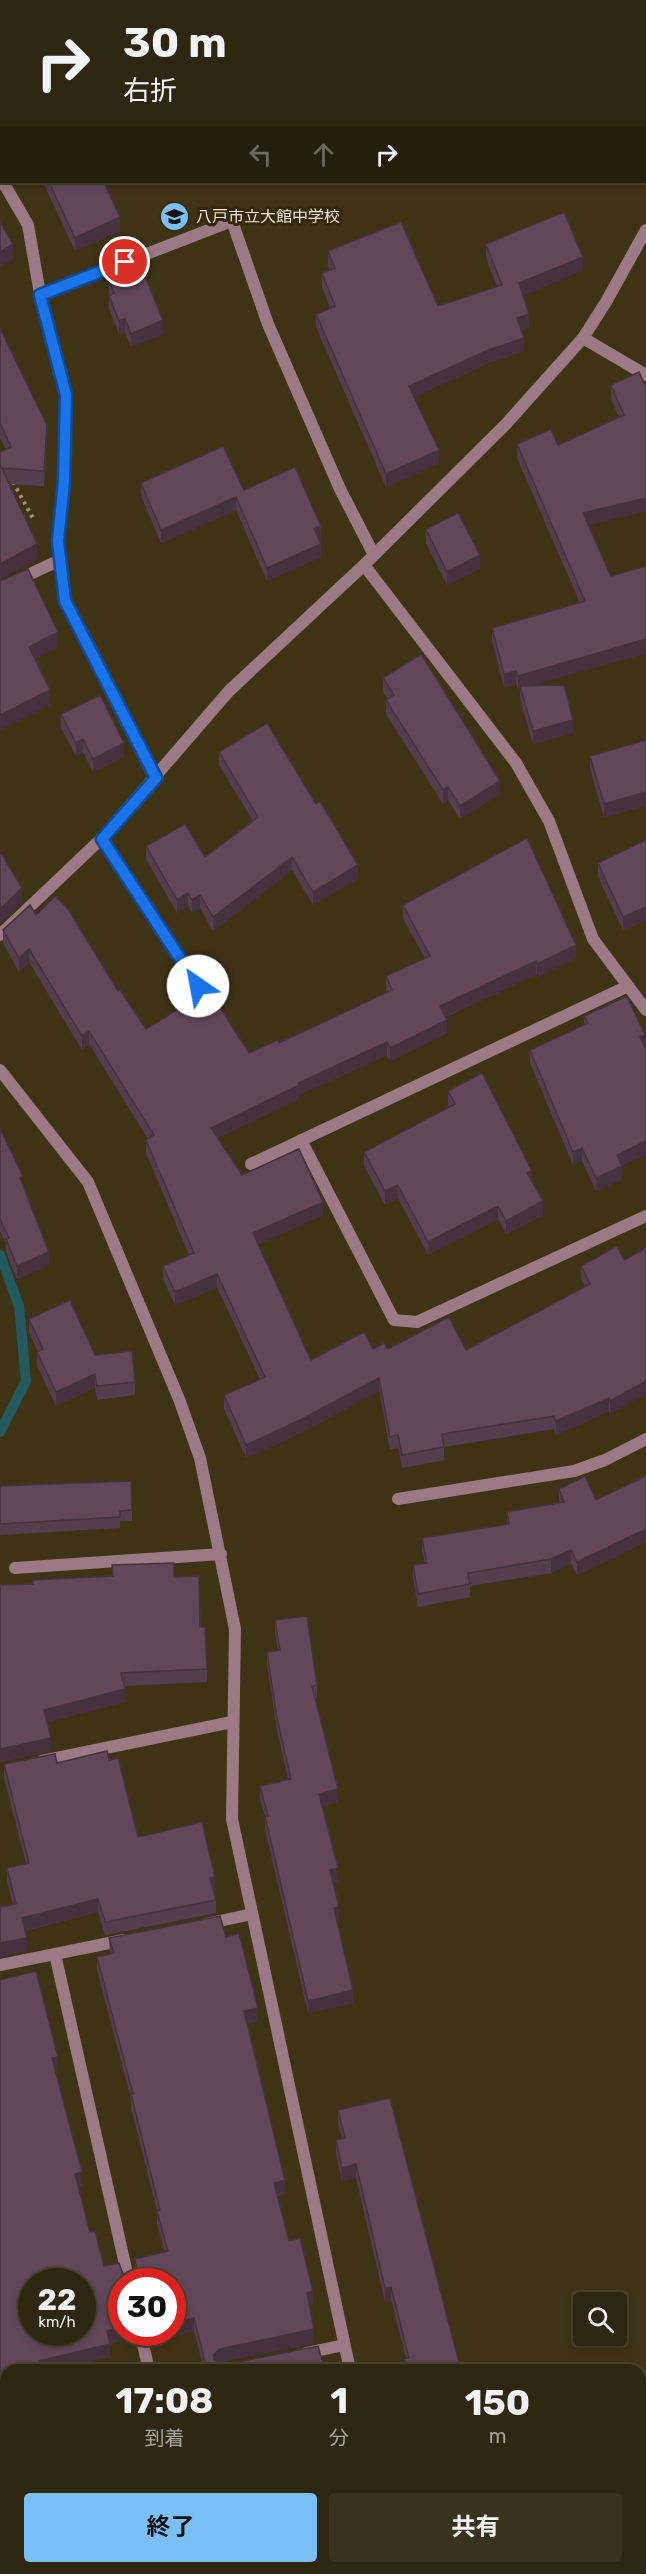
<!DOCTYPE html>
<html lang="ja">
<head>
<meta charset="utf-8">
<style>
  body { margin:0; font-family:Rubik,"Noto Sans JP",sans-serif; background:#3b321e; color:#f1f3f6; height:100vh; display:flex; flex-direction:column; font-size:22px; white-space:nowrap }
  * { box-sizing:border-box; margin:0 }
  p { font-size:20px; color:#a7a59f }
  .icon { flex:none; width:33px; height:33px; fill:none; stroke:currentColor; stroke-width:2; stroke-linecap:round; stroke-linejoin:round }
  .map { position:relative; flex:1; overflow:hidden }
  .sheet { position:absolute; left:0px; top:2364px; width:646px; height:210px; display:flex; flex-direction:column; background:#2f2610; border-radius:18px 18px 0 0; box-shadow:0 3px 9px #0003,0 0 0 2px #4a4330 }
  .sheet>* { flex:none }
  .guide { position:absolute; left:0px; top:0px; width:646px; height:183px; box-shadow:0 3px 9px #0003,0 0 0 2px #4a4330; background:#2f2610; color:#f1f3f6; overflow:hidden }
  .tools { position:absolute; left:573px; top:2292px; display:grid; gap:12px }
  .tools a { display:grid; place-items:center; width:54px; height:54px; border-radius:6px; background:#2f2610; box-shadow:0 3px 9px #0003,0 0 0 2px #4a4330; font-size:30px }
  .speed { position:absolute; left:18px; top:2268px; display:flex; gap:12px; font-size:30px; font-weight:700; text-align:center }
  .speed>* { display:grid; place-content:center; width:78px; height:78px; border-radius:50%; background:#2f2610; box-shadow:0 3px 9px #0003,0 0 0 2px #4a4330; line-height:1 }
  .speed small { font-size:15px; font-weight:400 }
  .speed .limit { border:9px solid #d22; background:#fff; color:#111 }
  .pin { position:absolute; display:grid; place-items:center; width:51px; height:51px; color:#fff; margin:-26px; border:3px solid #fff; border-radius:50%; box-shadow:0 2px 6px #0007 }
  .me { position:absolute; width:66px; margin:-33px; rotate:327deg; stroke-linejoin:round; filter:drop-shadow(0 0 4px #0008) }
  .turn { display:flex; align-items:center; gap:21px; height:126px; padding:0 24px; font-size:27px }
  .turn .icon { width:78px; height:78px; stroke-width:2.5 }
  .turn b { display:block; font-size:42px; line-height:51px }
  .lanes { display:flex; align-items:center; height:57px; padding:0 24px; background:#0003; justify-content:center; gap:30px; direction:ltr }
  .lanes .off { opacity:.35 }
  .eta { display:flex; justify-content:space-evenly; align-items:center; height:102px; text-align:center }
  .eta b { font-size:36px; font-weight:700; line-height:42px }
  .cta { display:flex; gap:12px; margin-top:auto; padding:12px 24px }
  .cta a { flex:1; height:69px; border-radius:6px; background:#79bff8; color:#111; font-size:24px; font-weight:700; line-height:69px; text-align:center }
  .cta a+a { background:#3b321e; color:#f1f3f6 }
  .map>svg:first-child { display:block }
  .green { fill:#484c20 }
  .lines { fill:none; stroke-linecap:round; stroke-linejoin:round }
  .stream { stroke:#225a5e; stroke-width:10 }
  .path { stroke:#9b917b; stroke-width:4; stroke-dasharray:3 4.5; stroke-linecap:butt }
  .minor { stroke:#9a7a85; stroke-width:12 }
  .wall { fill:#543d4e }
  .shaded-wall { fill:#453240 }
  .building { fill:#62475b; stroke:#453240; stroke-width:1.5; fill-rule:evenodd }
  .route-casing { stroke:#114b97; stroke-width:15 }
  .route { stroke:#1a73e8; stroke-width:10 }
  .labels { text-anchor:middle; stroke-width:6; stroke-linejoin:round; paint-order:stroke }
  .poi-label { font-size:16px; fill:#ebe3d3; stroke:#35290b; text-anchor:start }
</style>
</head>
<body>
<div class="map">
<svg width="646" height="2574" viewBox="0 0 646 2574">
  <rect width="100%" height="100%" fill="#3f3316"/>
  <!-- green -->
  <polygon class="green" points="202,0 380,0 380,1 197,1"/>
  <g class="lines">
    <!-- stream -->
    <polyline class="stream" points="0,1255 19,1306 26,1381 0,1432"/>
    <!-- path -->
    <polyline class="path" points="13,482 34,520"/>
    <!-- minor -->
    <g class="minor">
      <polyline points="3,182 28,225 42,305 66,395 64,481 58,541 65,601 156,778"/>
      <polyline points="40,295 232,221 268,324 340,489 374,555"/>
      <polyline points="583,338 646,375"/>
      <polyline points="364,565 516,763 549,821 593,939 646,1010"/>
      <polyline points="0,588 58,561"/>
      <polyline points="101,839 198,986"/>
      <polyline points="0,935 101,839 229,691 364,565 506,424 583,338 606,302 646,230"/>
      <polyline points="0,1070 88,1182 179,1399 200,1458 235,1629 232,1819 350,2370"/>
      <polyline points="301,1140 394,1320 417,1322 646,1216"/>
      <polyline points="251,1164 628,986"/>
      <polyline points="398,1499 574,1471 605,1460 646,1439"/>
      <polyline points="15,1568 221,1554"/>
      <polyline points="42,1761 232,1722"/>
      <polyline points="206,1924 252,1914"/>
      <polyline points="55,1954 129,2282"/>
      <polyline points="0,1965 124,1940"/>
      <polyline points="140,2332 149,2370"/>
      <polyline points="306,2353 344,2345"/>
      <polyline points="190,2568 192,2574"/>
      <polyline points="393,2568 394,2574"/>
    </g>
  </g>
  <!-- wall -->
  <g class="wall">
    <polygon points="645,64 646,64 646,133 645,130"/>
    <polygon points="43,182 104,182 120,231 75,251"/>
    <polygon points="486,244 583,270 523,295 529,327 521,330 524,351 488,363 414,397 439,463 386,487 316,327 316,314 330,308 322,287 322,273 330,270 328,265 328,251 438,306 497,286 486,258"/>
    <polygon points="109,280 163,334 131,347 125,332 119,334 109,309"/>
    <polygon points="0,328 47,440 44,486 9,484 37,559 0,579 0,452 6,449 0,438"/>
    <polygon points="639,372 646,511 588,525 646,653 531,685 573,733 533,744 520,699 520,688 518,689 516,684 504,688 492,641 492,628 580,603 517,458 517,444 558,445 619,417 611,399 611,385"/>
    <polygon points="141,483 244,490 321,539 320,540 321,557 267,581 236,510 161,543 141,496"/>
    <polygon points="426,529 480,569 447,585 426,543"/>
    <polygon points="383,678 500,794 460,819 448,800 443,804 386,714 386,700 388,699 383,692"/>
    <polygon points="61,714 124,757 93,772 83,752 76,756 61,728"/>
    <polygon points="646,740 646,806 604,817 590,769 590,756"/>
    <polygon points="219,752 358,878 313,905 292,870 213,931 200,908 192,913 188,906 177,913 146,859 146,846 205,857 253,821 219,765"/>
    <polygon points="646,840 646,920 623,930 598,877 598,863"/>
    <polygon points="403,905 576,958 537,977 536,974 446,1017 447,1033 390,1061 387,1055 299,1095 299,1099 217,1138 242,1175 323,1215 258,1244 311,1360 373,1349 466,1350 585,1287 581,1279 581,1266 617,1246 610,1414 609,1411 556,1435 554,1429 444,1447 444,1460 402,1468 398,1448 390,1450 379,1391 302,1432 246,1458 224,1408 224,1395 260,1379 217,1287 175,1305 163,1279 163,1266 189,1255 146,1153 146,1140 148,1139 89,1044 82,1050 29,962 19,972 3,943 3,930 36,915 118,991 146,1029 249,1053 279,1043 387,992 386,989 386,976 425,958 403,919"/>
    <polygon points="627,996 622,1179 596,1191 582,1161 573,1165 530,1063 530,1050 584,1025 584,1016"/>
    <polygon points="448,1091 532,1182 543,1215 506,1234 498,1219 428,1255 398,1198 385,1205 364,1166 364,1152 449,1107 448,1105"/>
    <polygon points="0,1128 23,1184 49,1265 17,1279 6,1252 6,1244 0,1231"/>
    <polygon points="29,1319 95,1355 135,1382 135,1395 97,1400 95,1387 56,1406 37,1366 37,1352 38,1352 29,1332"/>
    <polygon points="646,1476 646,1542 577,1575 571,1563 551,1573 470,1586 470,1597 418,1607 413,1578 413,1565 425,1563 422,1552 422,1538 507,1524 507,1512 559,1503 559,1489 596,1500"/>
    <polygon points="0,1486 132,1510 132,1521 120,1521 120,1528 0,1535"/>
    <polygon points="112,1565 174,1577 200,1627 207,1669 207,1682 124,1686 125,1702 47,1722 51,1751 0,1762 0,1585 33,1584 112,1576"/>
    <polygon points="275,1620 317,1685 317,1698 315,1698 338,1802 322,1806 338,1881 333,1882 339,1920 336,1921 353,2003 308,2013 265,1829 265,1816 260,1799 260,1786 288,1779 277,1731 267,1665 267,1652 278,1651 275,1633"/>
    <polygon points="109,1760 138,1837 215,1890 214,1891 216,1900 216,1913 105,1935 98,1912 25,1931 27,1951 13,1904 7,1882 7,1868 26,1864 4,1778 4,1764 57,1763"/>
    <polygon points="226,1937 258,2021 247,2024 285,2194 277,2196 289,2241 313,2304 310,2305 314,2343 220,2362 224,2365 325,2370 204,2370 194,2331 168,2337 167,2332 172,2332 172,2282 122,2282 133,2332 133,2337 110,2344 110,2357 57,2370 6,2370 6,2410 0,2411 0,1980 58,2070 55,2071 82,2185 79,2186 90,2232 104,2266 131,2277 135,2272 135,2259 165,2252 157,2224 157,2211 131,2108 131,2099 97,1970 97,1957 110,1953 109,1938"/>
    <polygon points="338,2110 461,2370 404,2370 404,2359 406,2358 391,2300 385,2302 356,2178 342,2181 336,2154 336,2140 342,2139 338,2124"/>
    <polygon points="6,2412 6,2484 0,2460 0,2447 3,2446 2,2442 2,2414"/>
    <polygon points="646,2422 646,2443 644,2439 644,2423"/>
    <polygon points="28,2568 166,2568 167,2574 29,2574"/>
    <polygon points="236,2568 347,2568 348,2574 237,2574"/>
    <polygon points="456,2568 510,2568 512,2574 458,2574"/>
    <polygon points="575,2568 640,2568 646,2574 578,2574"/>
  </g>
  <!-- shaded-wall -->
  <g class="shaded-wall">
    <polygon points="2,78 2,90 0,91 0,79"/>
    <polygon points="120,217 120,231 75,251 75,238"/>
    <polygon points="13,244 13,259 0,267 0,252"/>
    <polygon points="583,257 583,270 519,297 519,283"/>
    <polygon points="529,314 529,327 517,331 517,318"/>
    <polygon points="125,319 125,332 119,334 119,321"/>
    <polygon points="163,320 163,334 131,347 131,334"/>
    <polygon points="524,338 524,351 488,363 409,399 409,386 488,350"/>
    <polygon points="47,425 47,440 44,486 44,471"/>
    <polygon points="439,450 439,463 386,487 386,474"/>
    <polygon points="236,497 236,510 161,543 161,530"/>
    <polygon points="646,498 646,511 583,526 583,513"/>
    <polygon points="321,526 321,539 314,542 314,529"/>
    <polygon points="37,544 37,559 0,579 0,564"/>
    <polygon points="321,544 321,557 267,581 267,568"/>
    <polygon points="480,555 480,569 447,585 447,572"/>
    <polygon points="58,632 58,647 29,662 29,647"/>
    <polygon points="646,639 646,653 521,688 520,686 520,688 518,689 518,676"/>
    <polygon points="516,671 516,684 504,688 504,674"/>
    <polygon points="50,690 50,705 0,730 0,715"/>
    <polygon points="573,720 573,733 533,744 533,731"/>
    <polygon points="83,739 83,752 76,756 76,743"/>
    <polygon points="124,743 124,757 93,772 93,759"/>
    <polygon points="500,781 500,794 460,819 460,806"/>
    <polygon points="448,787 448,800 443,804 443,790"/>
    <polygon points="646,792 646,806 604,817 604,804"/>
    <polygon points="292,857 292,870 213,931 213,917"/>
    <polygon points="358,865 358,878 313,905 313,892"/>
    <polygon points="22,888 22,903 0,924 0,909"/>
    <polygon points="188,893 188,906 177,913 177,900"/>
    <polygon points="200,895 200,908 192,913 192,900"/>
    <polygon points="646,907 646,920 623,930 623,917"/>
    <polygon points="576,945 576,958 537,977 537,964"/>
    <polygon points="29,949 29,962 19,972 19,958"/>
    <polygon points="536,961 536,974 440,1019 440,1006"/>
    <polygon points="447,1020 447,1033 390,1061 390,1048"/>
    <polygon points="89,1031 89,1044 82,1050 82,1036"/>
    <polygon points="645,1035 645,1048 640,1037"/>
    <polygon points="387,1042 387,1055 299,1095 299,1099 211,1141 211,1128 298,1083"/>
    <polygon points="646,1141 646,1155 622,1166 622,1179 596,1191 596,1178 617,1155"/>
    <polygon points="582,1148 582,1161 573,1165 573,1152"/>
    <polygon points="532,1171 532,1184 527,1173"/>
    <polygon points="398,1185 398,1198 385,1205 385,1191"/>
    <polygon points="543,1201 543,1215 506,1234 506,1221"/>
    <polygon points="323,1202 323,1215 253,1246 253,1233"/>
    <polygon points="498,1206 498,1219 428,1255 428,1242"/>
    <polygon points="49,1252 49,1265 17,1279 17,1266"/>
    <polygon points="217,1274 217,1287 175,1305 175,1292"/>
    <polygon points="95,1374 95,1387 56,1406 56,1392"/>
    <polygon points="379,1378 379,1391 302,1432 246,1458 246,1445"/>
    <polygon points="646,1381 646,1394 610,1414 610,1401"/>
    <polygon points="609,1398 609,1411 556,1435 556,1421"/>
    <polygon points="646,1529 646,1542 577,1575 577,1562"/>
    <polygon points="571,1550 571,1563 551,1573 551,1559"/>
    <polygon points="125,1689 125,1702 44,1723 44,1710"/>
    <polygon points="51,1738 51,1751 0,1762 0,1749"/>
    <polygon points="338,1789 338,1802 319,1807 319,1794"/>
    <polygon points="338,1868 338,1881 330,1883 330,1870"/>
    <polygon points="215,1877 215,1890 210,1892 210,1878"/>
    <polygon points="98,1899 98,1912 22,1931 22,1918"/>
    <polygon points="339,1907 339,1920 334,1921 334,1908"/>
    <polygon points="27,1938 27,1951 0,1957 0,1943"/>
    <polygon points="353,1990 353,2003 308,2013 308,2001"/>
    <polygon points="258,2008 258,2021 244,2024 244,2011"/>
    <polygon points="58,2057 58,2070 52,2072 52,2058"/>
    <polygon points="356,2164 356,2178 342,2181 342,2168"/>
    <polygon points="82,2172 82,2185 75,2187 75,2174"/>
    <polygon points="285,2180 285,2194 274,2196 274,2183"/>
    <polygon points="391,2287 391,2300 385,2302 385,2288"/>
    <polygon points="313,2291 313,2304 307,2306 307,2293"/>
    <polygon points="194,2318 194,2331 168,2337 168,2332 172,2332 172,2323"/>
    <polygon points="122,2327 122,2332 133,2332 133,2337 109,2344 110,2344 110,2357 57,2370 39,2370 39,2361 107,2331"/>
    <polygon points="314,2329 314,2343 220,2362 214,2367 214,2354 220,2349"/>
  </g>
  <!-- building -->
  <g class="building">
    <polygon points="0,0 31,0 32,2 2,2 2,78 0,79"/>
    <polygon points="406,0 584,0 585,2 407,2"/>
    <polygon points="645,64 646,64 646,113 645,110"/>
    <polygon points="49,182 104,182 120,217 75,238"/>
    <polygon points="564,212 583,257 519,283 529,314 517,318 524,338 488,350 409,386 439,450 386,474 316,314 335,306 322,273 335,268 328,251 401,222 438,306 502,285 486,244"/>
    <polygon points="0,222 13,244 0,252"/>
    <polygon points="141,267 163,320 131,334 125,319 119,321 109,296 114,293 109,280"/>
    <polygon points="0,328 47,425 44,471 2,468 37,544 0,564 0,452 11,447 0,423"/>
    <polygon points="639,372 646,387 646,498 583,513 611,576 646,566 646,639 518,676 516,671 504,674 492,628 585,601 517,444 551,429 558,445 624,415 611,385"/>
    <polygon points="223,446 244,490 295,467 321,526 314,529 321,544 267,568 236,497 161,530 141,483"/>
    <polygon points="458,513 480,555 447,572 426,529"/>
    <polygon points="28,569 58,632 29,647 50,690 0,715 0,581"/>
    <polygon points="421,654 500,781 460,806 448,787 443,790 386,700 394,695 383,678"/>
    <polygon points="564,685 573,720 533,731 520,686"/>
    <polygon points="100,695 124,743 93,759 83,739 76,743 61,714"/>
    <polygon points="267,723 316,804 320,801 358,865 313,892 292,857 213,917 200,895 192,900 188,893 177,900 146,846 185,824 205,857 258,817 219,752"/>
    <polygon points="646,740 646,792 604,804 590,756"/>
    <polygon points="527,838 576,945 537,964 536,961 440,1006 447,1020 390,1048 387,1042 298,1083 299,1085 211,1128 242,1175 299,1149 323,1202 253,1233 311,1360 364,1332 373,1349 384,1343 388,1349 449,1317 466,1350 590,1284 581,1266 617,1246 624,1260 646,1248 646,1381 610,1401 609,1398 556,1421 554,1416 442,1434 444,1447 402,1455 398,1435 390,1437 379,1378 302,1419 246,1445 224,1395 265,1377 217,1274 175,1292 163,1266 194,1253 146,1140 154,1135 89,1031 82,1036 29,949 19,958 3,930 30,905 36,915 55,896 68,909 118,991 120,990 146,1029 209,990 249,1053 278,1040 279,1043 392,990 386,976 430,956 403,905"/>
    <polygon points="646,840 646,907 623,917 598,863"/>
    <polygon points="0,851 22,888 0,909"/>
    <polygon points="627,996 645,1035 640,1037 646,1049 646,1141 617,1155 622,1166 596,1178 582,1148 573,1152 530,1050 588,1023 584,1016"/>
    <polygon points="482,1073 532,1171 527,1173 543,1201 506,1221 498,1206 428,1242 398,1185 385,1191 364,1152 455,1104 448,1091"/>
    <polygon points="0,1128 23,1176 20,1178 49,1252 17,1266 6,1239 9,1238 0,1219"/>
    <polygon points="70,1300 95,1355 132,1351 135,1382 97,1386 95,1374 56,1392 37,1352 43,1349 29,1319"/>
    <polygon points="585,1476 596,1500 646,1476 646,1529 577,1562 571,1550 551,1559 468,1573 470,1584 418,1594 413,1565 427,1563 422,1538 509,1524 507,1512 564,1502 559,1489"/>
    <polygon points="131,1481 132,1510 120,1511 120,1517 0,1524 0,1486"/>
    <polygon points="174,1563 174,1577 199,1576 200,1627 205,1627 207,1669 121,1673 125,1689 44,1710 51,1738 0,1749 0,1585 33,1584 33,1580 113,1576 112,1565"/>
    <polygon points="307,1616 317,1685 312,1686 338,1789 319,1794 338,1868 330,1870 339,1907 334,1908 353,1990 308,2001 265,1816 268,1816 260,1786 291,1779 277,1718 267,1652 280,1650 275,1620"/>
    <polygon points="107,1751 109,1760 118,1758 138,1837 202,1822 215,1877 210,1878 216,1900 105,1922 98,1899 22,1918 27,1938 0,1943 0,1907 16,1904 7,1868 29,1863 4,1764 55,1754 57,1763"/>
    <path d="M220 1916 226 1937 239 1933 258 2008 244 2011 285 2180 274 2183 289 2241 300 2238 313 2291 307 2293 314 2329 220 2349 214 2354V2359L224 2365 318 2346 325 2370H207L194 2318 172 2323V2282H122V2327L107 2331 110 2344 39 2361 42 2370H6V2396L0 2397V1980L36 1971 58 2057 52 2058 82 2172 75 2174 90 2232 95 2231 104 2266 119 2263 123 2274 131 2277 137 2271 135 2259 168 2251 157 2211 160 2210 131 2094H133L97 1957 114 1953 109 1938ZM32 2282H82V2332H32Z"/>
    <polygon points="390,2098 461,2370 407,2370 404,2359 409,2358 391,2287 385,2288 356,2164 342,2168 336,2140 345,2138 338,2110"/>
    <polygon points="6,2412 6,2470 0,2447 6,2445 2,2429 5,2428 2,2414"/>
    <polygon points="640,2559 646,2570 646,2574 585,2574 582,2568 640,2568"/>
    <polygon points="31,2568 166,2568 167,2574 33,2574"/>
    <polygon points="239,2568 347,2568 348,2574 241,2574"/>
    <polygon points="460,2568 510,2568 512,2574 461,2574"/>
  </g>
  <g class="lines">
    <defs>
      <polyline id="route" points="125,262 40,295 66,395 64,481 58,541 65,601 156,778 102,839 198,986"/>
    </defs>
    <!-- route casing -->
    <use href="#route" class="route-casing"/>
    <!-- route -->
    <use href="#route" class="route"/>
  </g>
  <!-- icons -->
  <defs>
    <symbol id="school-disc" viewBox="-11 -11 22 22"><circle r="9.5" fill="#79bff8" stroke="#35290b"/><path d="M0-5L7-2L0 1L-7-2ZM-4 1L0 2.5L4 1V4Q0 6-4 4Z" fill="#111"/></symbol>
  </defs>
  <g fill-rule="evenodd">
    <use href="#school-disc" x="158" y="200" width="33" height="33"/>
  </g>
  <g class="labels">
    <!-- poi labels -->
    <g class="poi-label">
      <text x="196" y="222">八戸市立大館中学校</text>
    </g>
  </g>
</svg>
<div class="tools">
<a><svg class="icon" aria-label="search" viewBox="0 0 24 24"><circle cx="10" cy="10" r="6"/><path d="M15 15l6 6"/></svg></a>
</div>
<div class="speed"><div>22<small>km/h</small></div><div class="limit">30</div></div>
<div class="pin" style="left:125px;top:262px;background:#d93025"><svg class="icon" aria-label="arrive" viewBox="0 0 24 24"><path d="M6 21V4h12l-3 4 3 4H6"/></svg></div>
<svg class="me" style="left:198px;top:986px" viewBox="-20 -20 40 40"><circle r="19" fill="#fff"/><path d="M0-13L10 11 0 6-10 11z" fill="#1a73e8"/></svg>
<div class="guide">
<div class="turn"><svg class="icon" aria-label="right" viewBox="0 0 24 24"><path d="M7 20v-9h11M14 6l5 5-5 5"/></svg><div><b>30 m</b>右折</div></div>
<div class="lanes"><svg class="icon off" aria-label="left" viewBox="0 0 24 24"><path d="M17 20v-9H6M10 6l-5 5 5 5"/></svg><svg class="icon off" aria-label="ahead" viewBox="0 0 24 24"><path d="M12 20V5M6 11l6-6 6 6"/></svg><svg class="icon" aria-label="right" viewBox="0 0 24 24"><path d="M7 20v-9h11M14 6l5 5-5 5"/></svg></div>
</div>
<section class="sheet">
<div class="eta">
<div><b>17:08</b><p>到着</p></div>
<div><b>1</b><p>分</p></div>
<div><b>150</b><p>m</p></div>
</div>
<div class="cta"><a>終了</a><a>共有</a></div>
</section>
</div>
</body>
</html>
